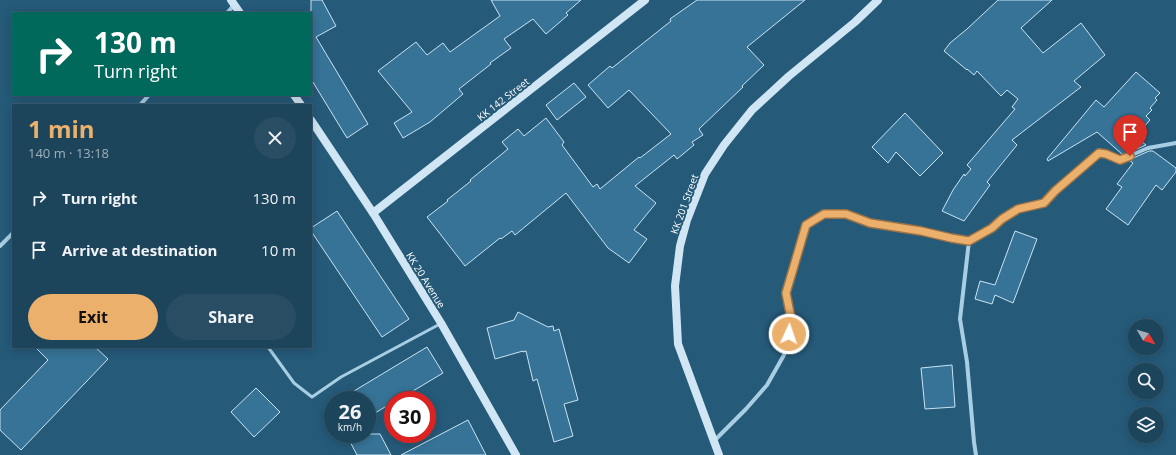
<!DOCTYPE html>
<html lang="en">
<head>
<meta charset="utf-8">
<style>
  body { margin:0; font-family:"Open Sans",sans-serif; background:#294e64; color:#f1f3f6; height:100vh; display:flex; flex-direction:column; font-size:15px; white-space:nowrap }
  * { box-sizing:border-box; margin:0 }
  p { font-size:13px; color:#a0b0bb }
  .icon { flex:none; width:22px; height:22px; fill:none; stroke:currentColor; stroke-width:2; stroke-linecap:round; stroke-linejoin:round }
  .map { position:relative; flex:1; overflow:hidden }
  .details { position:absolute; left:12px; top:104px; width:300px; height:244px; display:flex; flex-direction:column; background:#1c445b; border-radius:0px; box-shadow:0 2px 10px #0003,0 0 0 1px #3a5c71 }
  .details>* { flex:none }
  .guide { position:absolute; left:12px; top:12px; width:300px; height:84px; border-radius:0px; box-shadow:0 2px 10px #0003,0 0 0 1px #3a5c71; background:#00695c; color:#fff; overflow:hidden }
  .needle { width:26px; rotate:128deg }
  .controls { position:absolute; left:1128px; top:319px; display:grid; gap:8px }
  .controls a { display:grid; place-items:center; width:36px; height:36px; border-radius:50%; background:#1c445b; box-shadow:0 2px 10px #0003,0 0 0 1px #3a5c71; font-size:20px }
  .speed { position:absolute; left:324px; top:391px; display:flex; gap:8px; font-size:20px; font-weight:700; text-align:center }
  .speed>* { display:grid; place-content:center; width:52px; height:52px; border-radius:50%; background:#1c445b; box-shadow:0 2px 10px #0003,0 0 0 1px #3a5c71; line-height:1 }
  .speed small { font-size:10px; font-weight:400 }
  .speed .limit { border:6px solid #d22; background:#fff; color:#111 }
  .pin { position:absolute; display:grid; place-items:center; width:34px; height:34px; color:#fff; margin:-41px -17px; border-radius:50% 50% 50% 0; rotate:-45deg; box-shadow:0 0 4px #0007 }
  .pin .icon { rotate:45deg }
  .me { position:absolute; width:44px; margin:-22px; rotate:3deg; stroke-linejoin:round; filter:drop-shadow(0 0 3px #0008) }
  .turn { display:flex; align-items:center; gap:14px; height:84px; padding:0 16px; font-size:18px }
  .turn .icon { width:52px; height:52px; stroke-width:2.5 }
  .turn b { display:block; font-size:28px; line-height:34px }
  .round { display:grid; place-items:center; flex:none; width:42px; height:42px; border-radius:21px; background:#294e64 }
  .overview { display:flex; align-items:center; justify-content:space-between; height:68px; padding:0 16px }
  h1 { font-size:24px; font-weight:700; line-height:30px; color:#ecb06d }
  .primary-button { display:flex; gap:8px; margin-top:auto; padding:8px 16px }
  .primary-button a { flex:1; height:46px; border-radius:24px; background:#ecb06d; color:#111; font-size:16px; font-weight:700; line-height:46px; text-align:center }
  .primary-button a+a { background:#294e64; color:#f1f3f6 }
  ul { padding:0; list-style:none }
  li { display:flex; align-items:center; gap:12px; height:52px; padding:0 16px }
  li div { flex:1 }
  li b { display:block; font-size:15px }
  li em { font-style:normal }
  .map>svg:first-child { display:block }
  .building { fill:#367396; stroke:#cae4f3 }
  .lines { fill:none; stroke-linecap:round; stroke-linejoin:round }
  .lane { stroke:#a8cee3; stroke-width:3 }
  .street { stroke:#a8cee3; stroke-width:4 }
  .secondary { stroke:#d1e6f4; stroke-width:8 }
  .route-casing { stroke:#997247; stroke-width:10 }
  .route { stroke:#ecb06d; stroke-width:7 }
  .labels { text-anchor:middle; stroke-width:4; stroke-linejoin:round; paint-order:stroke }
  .street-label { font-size:10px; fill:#fff; stroke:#255a79 }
</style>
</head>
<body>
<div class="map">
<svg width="1176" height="455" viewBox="0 0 1176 455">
  <rect width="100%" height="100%" fill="#255a79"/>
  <!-- building -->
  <g class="building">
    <polygon points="311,0 322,0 336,26 316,37 368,124 347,138 311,79"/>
    <polygon points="491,0 581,0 566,13 568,15 546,34 533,19 504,39 511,48 490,63 491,64 459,89 463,94 430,122 403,138 394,123 412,112 378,71 416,42 427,55 443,43 450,52 500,16"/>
    <polygon points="697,0 805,0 747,47 764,65 742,86 743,87 699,129 703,135 692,142 694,145 677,159 674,155 635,186 656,203 634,230 647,239 629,263 608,248 566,193 515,235 512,231 501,239 500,238 465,266 427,217 448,201 447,200 471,181 470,180 508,149 502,142 518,129 524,136 546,118 564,142 562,145 593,187 597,184 600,189 639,157 640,158 671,134 629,90 608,108 588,85 610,66 612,68 671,21 670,19"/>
    <polygon points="998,0 1052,0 1021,28 1043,53 1081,23 1105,55 1074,81 1081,87 1012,140 1017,145 987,182 990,185 964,221 942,211 953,190 964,174 965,176 971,169 967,165 1015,109 1012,107 1018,99 1007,90 1001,96 977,71 974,75 967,69 967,70 944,51 950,43 967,29"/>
    <polygon points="1136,72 1160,93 1155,98 1157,100 1150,108 1152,110 1146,116 1150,120 1143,128 1145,129 1137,138 1146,145 1123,155 1097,132 1048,161 1047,159 1096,100 1104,107"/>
    <polygon points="574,83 586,97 557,120 546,105"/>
    <polygon points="905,113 943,153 920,176 896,152 888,163 872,147"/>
    <polygon points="1149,151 1153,151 1176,168 1176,172 1162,190 1156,185 1128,225 1106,209 1122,187 1117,184 1133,163 1129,160"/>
    <polygon points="337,211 409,319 382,337 311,231 311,228"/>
    <polygon points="1015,231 1037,239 1013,303 995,295 992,304 975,299 980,281 995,285"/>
    <polygon points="518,312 548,327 553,326 554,331 559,329 578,400 564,404 573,436 554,442 537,379 533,381 526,351 523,352 523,351 495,359 487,328 514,320"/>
    <polygon points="35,347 95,347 108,359 21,450 0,430 0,410 48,360"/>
    <polygon points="427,347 443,373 398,400 393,400 393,402 367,418 367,400 339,400"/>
    <polygon points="952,365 955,407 925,409 921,368"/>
    <polygon points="256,388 280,412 254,437 231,412"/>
    <polygon points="468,420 486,455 401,455"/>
    <polygon points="346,434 380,434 391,455 357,455"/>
  </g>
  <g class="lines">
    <!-- lane -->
    <polyline class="lane" points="268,347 294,383 312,397 341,377 440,324"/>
    <!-- street -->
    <g class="street">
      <polyline points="227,13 234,5"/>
      <polyline points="140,105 149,95"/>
      <polyline points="969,241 960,319 967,362 974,442 976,455"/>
      <polyline points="0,246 13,233"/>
      <polyline points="714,441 746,409 767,385 784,355 792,323 786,293 806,225 823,214 846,214 870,223 921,231 951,239 969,241 992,228 1001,219 1018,209 1044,203 1055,191 1099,153 1107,154 1120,160 1148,148 1176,143"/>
    </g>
    <!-- secondary -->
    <g class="secondary">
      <polyline points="231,0 240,13"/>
      <polyline points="294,95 301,105"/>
      <polyline points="311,120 373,213 441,323 516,455"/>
      <polyline points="373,213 645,0"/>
      <polyline points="719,455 678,344 675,286 680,246 687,220 705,174 724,145 752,110 789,76 855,22 878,0"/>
    </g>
  </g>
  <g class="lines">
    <defs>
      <polyline id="route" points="789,334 792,323 786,293 806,225 824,214 846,214 870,223 921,231 951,238 969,241 992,228 1002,219 1018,209 1044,203 1055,191 1099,153 1106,154 1120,160 1130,156"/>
    </defs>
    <!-- route casing -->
    <use href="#route" class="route-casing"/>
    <!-- route -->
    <use href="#route" class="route"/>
  </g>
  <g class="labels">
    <!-- street labels -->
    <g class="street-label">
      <text transform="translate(503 99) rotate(-38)" y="4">KK 142 Street</text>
      <text transform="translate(684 204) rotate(-70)" y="4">KK 201 Street</text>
      <text transform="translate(426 280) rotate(58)" y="4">KK 20 Avenue</text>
    </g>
  </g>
</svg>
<div class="controls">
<a><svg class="needle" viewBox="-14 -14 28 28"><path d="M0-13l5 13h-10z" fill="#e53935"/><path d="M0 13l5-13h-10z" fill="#a0b0bb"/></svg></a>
<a><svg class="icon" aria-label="search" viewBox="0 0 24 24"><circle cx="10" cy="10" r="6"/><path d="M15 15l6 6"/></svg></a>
<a><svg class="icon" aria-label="layers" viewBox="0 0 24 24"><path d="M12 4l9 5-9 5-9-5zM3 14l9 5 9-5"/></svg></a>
</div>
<div class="speed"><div>26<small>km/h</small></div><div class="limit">30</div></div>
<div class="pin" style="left:1130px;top:156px;background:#d93025"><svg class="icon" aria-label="arrive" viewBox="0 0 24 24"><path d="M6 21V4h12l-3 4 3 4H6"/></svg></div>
<svg class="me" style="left:789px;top:334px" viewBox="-20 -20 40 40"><circle r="17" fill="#ecb06d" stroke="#fff" stroke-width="3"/><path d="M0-11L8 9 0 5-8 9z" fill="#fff"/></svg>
<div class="guide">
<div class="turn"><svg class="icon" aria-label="right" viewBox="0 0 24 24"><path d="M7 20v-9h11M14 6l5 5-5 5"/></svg><div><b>130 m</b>Turn right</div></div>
</div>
<section class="details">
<div class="overview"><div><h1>1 min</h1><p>140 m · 13:18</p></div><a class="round"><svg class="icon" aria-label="close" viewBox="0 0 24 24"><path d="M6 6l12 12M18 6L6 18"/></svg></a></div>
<ul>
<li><svg class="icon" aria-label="right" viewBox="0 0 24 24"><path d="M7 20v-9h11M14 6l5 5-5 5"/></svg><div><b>Turn right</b></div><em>130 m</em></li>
<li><svg class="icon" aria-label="arrive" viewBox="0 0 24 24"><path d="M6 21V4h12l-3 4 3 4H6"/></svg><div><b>Arrive at destination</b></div><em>10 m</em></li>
</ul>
<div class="primary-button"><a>Exit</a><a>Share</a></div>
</section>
</div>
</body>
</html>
